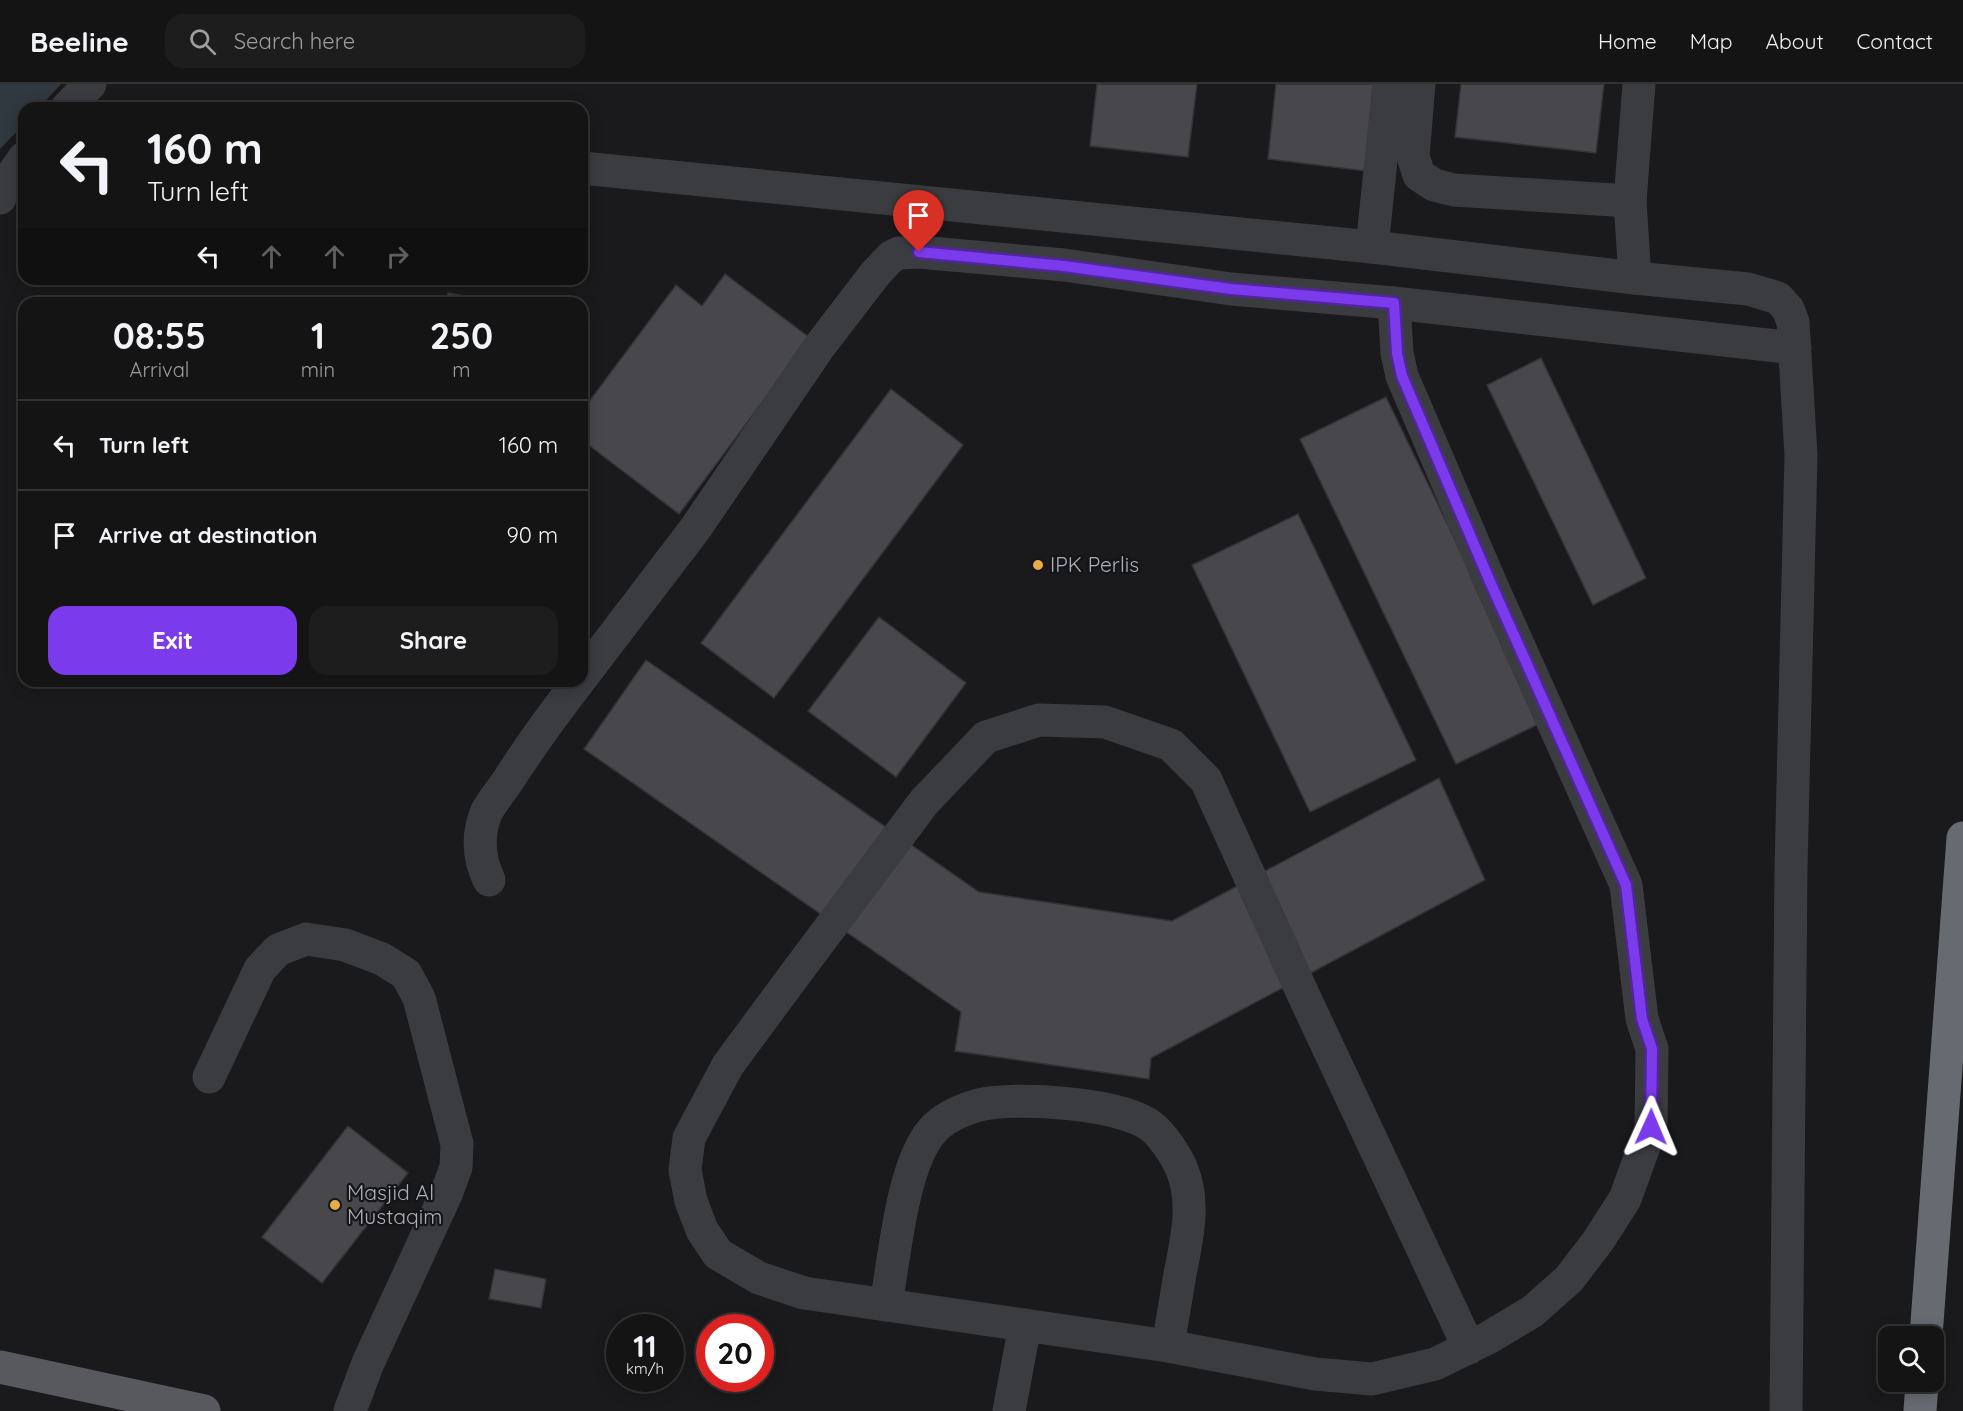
<!DOCTYPE html>
<html lang="en">
<head>
<meta charset="utf-8">
<style>
  body { margin:0; font-family:Quicksand,sans-serif; background:#1d1d1e; color:#f1f3f6; height:100vh; display:flex; flex-direction:column; font-size:22px; white-space:nowrap }
  * { box-sizing:border-box; margin:0 }
  p { font-size:20px; color:#9d9ea0 }
  .icon { flex:none; width:33px; height:33px; fill:none; stroke:currentColor; stroke-width:2; stroke-linecap:round; stroke-linejoin:round }
  .map { position:relative; flex:1; overflow:hidden }
  .details { position:absolute; left:18px; top:213px; width:570px; height:390px; display:flex; flex-direction:column; background:#141415; border-radius:18px; box-shadow:0 3px 15px #0003,0 0 0 2px #333334 }
  .details>* { flex:none }
  .top-card { position:absolute; left:18px; top:18px; width:570px; height:183px; border-radius:18px; box-shadow:0 3px 15px #0003,0 0 0 2px #333334; background:#141415; color:#f1f3f6; overflow:hidden }
  .buttons { position:absolute; left:1878px; top:1242px; display:grid; gap:12px }
  .buttons a { display:grid; place-items:center; width:66px; height:66px; border-radius:12px; background:#141415; box-shadow:0 3px 15px #0003,0 0 0 2px #333334; font-size:30px }
  .speed { position:absolute; left:606px; top:1230px; display:flex; gap:12px; font-size:30px; font-weight:700; text-align:center }
  .speed>* { display:grid; place-content:center; width:78px; height:78px; border-radius:50%; background:#141415; box-shadow:0 3px 15px #0003,0 0 0 2px #333334; line-height:1 }
  .speed small { font-size:15px; font-weight:400 }
  .speed .limit { border:9px solid #d22; background:#fff; color:#111 }
  .pin { position:absolute; display:grid; place-items:center; width:51px; height:51px; color:#fff; margin:-62px -26px; border-radius:50% 50% 50% 0; rotate:-45deg; box-shadow:0 0 6px #0007 }
  .pin .icon { rotate:45deg }
  .me { position:absolute; width:66px; margin:-33px; rotate:1deg; stroke-linejoin:round; filter:drop-shadow(0 0 4px #0008) }
  .turn { display:flex; align-items:center; gap:21px; height:126px; padding:0 30px; font-size:27px }
  .turn .icon { width:78px; height:78px; stroke-width:2.5 }
  .turn b { display:block; font-size:42px; line-height:51px }
  .lanes { display:flex; align-items:center; height:57px; padding:0 30px; background:#0003; justify-content:center; gap:30px; direction:ltr }
  .lanes .off { opacity:.35 }
  .eta { display:flex; justify-content:space-evenly; align-items:center; height:102px; text-align:center }
  .eta b { font-size:36px; font-weight:800; line-height:42px }
  .action { display:flex; gap:12px; margin-top:auto; padding:12px 30px }
  .action a { flex:1; height:69px; border-radius:18px; background:#7c3aed; color:#fff; font-size:24px; font-weight:800; line-height:69px; text-align:center }
  .action a+a { background:#1d1d1e; color:#f1f3f6 }
  ul { padding:0; list-style:none }
  li { display:flex; align-items:center; gap:18px; height:90px; padding:0 30px; border-top:2px solid #333334 }
  li div { flex:1 }
  li b { display:block; font-size:22px }
  li em { font-style:normal }
  header { display:flex; align-items:center; gap:36px; box-sizing:border-box; height:84px; padding:0 30px; background:#141415; border-bottom:2px solid #333334 }
  header strong { font-size:28px }
  nav { display:flex; gap:33px; margin-inline-start:auto; font-size:21px }
  .search { width:420px; height:54px; background:#1d1d1e; display:flex; align-items:center; gap:15px; box-sizing:border-box; padding:0 21px; border-radius:18px; color:#9d9ea0; font-size:22px }
  .map>svg:first-child { display:block }
  .water { fill:#30393f }
  .building { fill:#47474c; stroke:#343437; stroke-width:1.5 }
  .lines { fill:none; stroke-linecap:round; stroke-linejoin:round }
  .minor { stroke:#3b3c40; stroke-width:33 }
  .major { stroke:#57595f; stroke-width:33 }
  .highway { stroke:#676a71; stroke-width:33 }
  .route-casing { stroke:#51269a; stroke-width:15 }
  .route { stroke:#7c3aed; stroke-width:10 }
  .poi-dot { fill:#e7ac46; stroke:#151517; stroke-width:2 }
  .labels { text-anchor:middle; stroke-width:4.5; stroke-linejoin:round; paint-order:stroke }
  .poi-label { font-size:21px; fill:#adb1ba; stroke:#151517; text-anchor:start }
</style>
</head>
<body>
<header>
<strong>Beeline</strong>
<div class="search"><svg class="icon" aria-label="search" viewBox="0 0 24 24"><circle cx="10" cy="10" r="6"/><path d="M15 15l6 6"/></svg>Search here</div>
<nav><a>Home</a><a>Map</a><a>About</a><a>Contact</a></nav>
</header>
<div class="map">
<svg width="1963" height="1327" viewBox="0 0 1963 1327">
  <rect width="100%" height="100%" fill="#1a1a1c"/>
  <!-- water -->
  <polygon class="water" points="0,0 61,0 39,24 24,24 24,40 0,65"/>
  <!-- building -->
  <g class="building">
    <polygon points="1097,0 1197,0 1188,73 1090,62"/>
    <polygon points="1276,0 1376,0 1366,87 1268,75"/>
    <polygon points="1461,0 1604,0 1596,69 1455,53"/>
    <polygon points="725,190 810,254 679,430 582,356 582,327 676,201 702,222"/>
    <polygon points="448,209 503,219 446,219"/>
    <polygon points="1541,274 1646,494 1593,521 1487,301"/>
    <polygon points="891,305 963,361 774,614 701,559"/>
    <polygon points="1386,313 1543,638 1456,680 1300,355"/>
    <polygon points="1298,430 1416,676 1310,728 1192,481"/>
    <polygon points="879,533 966,599 896,693 808,627"/>
    <polygon points="646,576 979,808 1172,837 1439,694 1485,796 1151,974 1149,995 955,967 961,928 584,665"/>
    <polygon points="348,1042 408,1089 322,1199 262,1153"/>
    <polygon points="495,1185 546,1195 541,1224 489,1215"/>
  </g>
  <g class="lines">
    <!-- minor -->
    <g class="minor">
      <polyline points="1419,0 1413,72 1419,91 1434,101 1454,106 1630,117"/>
      <polyline points="67,24 90,0"/>
      <polyline points="582,84 1372,163 1635,194 1748,205 1778,214 1788,225 1793,238 1801,371 1791,784 1786,1327"/>
      <polyline points="0,114 2,106 24,74"/>
      <polyline points="1372,163 1389,0"/>
      <polyline points="1635,194 1630,117 1639,0"/>
      <polyline points="1394,219 1397,269 1402,292 1491,500 1626,801 1642,935 1652,965 1651,1043 1625,1115 1598,1157 1569,1195 1533,1227 1488,1254 1435,1280 1372,1295 1315,1290 1168,1262 804,1209 759,1194 718,1170 702,1146 691,1117 685,1086 689,1054 728,981 796,889 924,718 986,653 1039,636 1105,638 1171,661 1206,696 1303,910 1469,1264"/>
      <polyline points="582,593 695,445 819,263 875,190 891,173 899,169 919,168 1064,181 1231,205 1394,219 1795,264"/>
      <path d="M489 796C479 775 477 752 486 729 492 717 502 706 509 695 531 661 554 629 579 597"/>
      <polyline points="209,993 260,885 278,866 306,855 345,861 382,875 406,890 419,914 457,1060 456,1083 447,1108 368,1279 350,1327"/>
      <path d="M886 1221C894 1176 902 1081 932 1047 944 1033 961 1026 979 1021 1014 1012 1124 1019 1152 1043 1163 1052 1175 1070 1181 1083 1196 1118 1187 1154 1180 1190 1176 1214 1172 1238 1168 1262"/>
      <polyline points="1009,1327 1025,1241"/>
    </g>
    <!-- major -->
    <polyline class="major" points="0,1283 204,1327"/>
    <!-- highway -->
    <g class="highway">
      <polyline points="1926,1252 1963,754"/>
      <polyline points="1920,1327 1922,1298"/>
    </g>
  </g>
  <g class="lines">
    <defs>
      <polyline id="route" points="919,168 1064,182 1231,205 1394,219 1397,269 1402,292 1491,500 1626,801 1642,935 1652,965 1651,1043"/>
    </defs>
    <!-- route casing -->
    <use href="#route" class="route-casing"/>
    <!-- route -->
    <use href="#route" class="route"/>
  </g>
  <!-- markers -->
  <g class="poi-dot">
    <circle cx="1038" cy="481" r="6"/>
    <circle cx="335" cy="1121" r="6"/>
  </g>
  <g class="labels">
    <!-- poi labels -->
    <g class="poi-label">
      <text x="1050" y="488">IPK Perlis</text>
      <text x="347" y="1116">Masjid Al<tspan x="347" dy="24">Mustaqim</tspan></text>
    </g>
  </g>
</svg>
<div class="buttons">
<a><svg class="icon" aria-label="search" viewBox="0 0 24 24"><circle cx="10" cy="10" r="6"/><path d="M15 15l6 6"/></svg></a>
</div>
<div class="speed"><div>11<small>km/h</small></div><div class="limit">20</div></div>
<div class="pin" style="left:919px;top:168px;background:#d93025"><svg class="icon" aria-label="arrive" viewBox="0 0 24 24"><path d="M6 21V4h12l-3 4 3 4H6"/></svg></div>
<svg class="me" style="left:1651px;top:1043px" viewBox="-20 -20 40 40"><path d="M0-17L14 15 0 8-14 15z" fill="#7c3aed" stroke="#fff" stroke-width="4"/></svg>
<div class="top-card">
<div class="turn"><svg class="icon" aria-label="left" viewBox="0 0 24 24"><path d="M17 20v-9H6M10 6l-5 5 5 5"/></svg><div><b>160 m</b>Turn left</div></div>
<div class="lanes"><svg class="icon" aria-label="left" viewBox="0 0 24 24"><path d="M17 20v-9H6M10 6l-5 5 5 5"/></svg><svg class="icon off" aria-label="ahead" viewBox="0 0 24 24"><path d="M12 20V5M6 11l6-6 6 6"/></svg><svg class="icon off" aria-label="ahead" viewBox="0 0 24 24"><path d="M12 20V5M6 11l6-6 6 6"/></svg><svg class="icon off" aria-label="right" viewBox="0 0 24 24"><path d="M7 20v-9h11M14 6l5 5-5 5"/></svg></div>
</div>
<section class="details">
<div class="eta">
<div><b>08:55</b><p>Arrival</p></div>
<div><b>1</b><p>min</p></div>
<div><b>250</b><p>m</p></div>
</div>
<ul>
<li><svg class="icon" aria-label="left" viewBox="0 0 24 24"><path d="M17 20v-9H6M10 6l-5 5 5 5"/></svg><div><b>Turn left</b></div><em>160 m</em></li>
<li><svg class="icon" aria-label="arrive" viewBox="0 0 24 24"><path d="M6 21V4h12l-3 4 3 4H6"/></svg><div><b>Arrive at destination</b></div><em>90 m</em></li>
</ul>
<div class="action"><a>Exit</a><a>Share</a></div>
</section>
</div>
</body>
</html>
